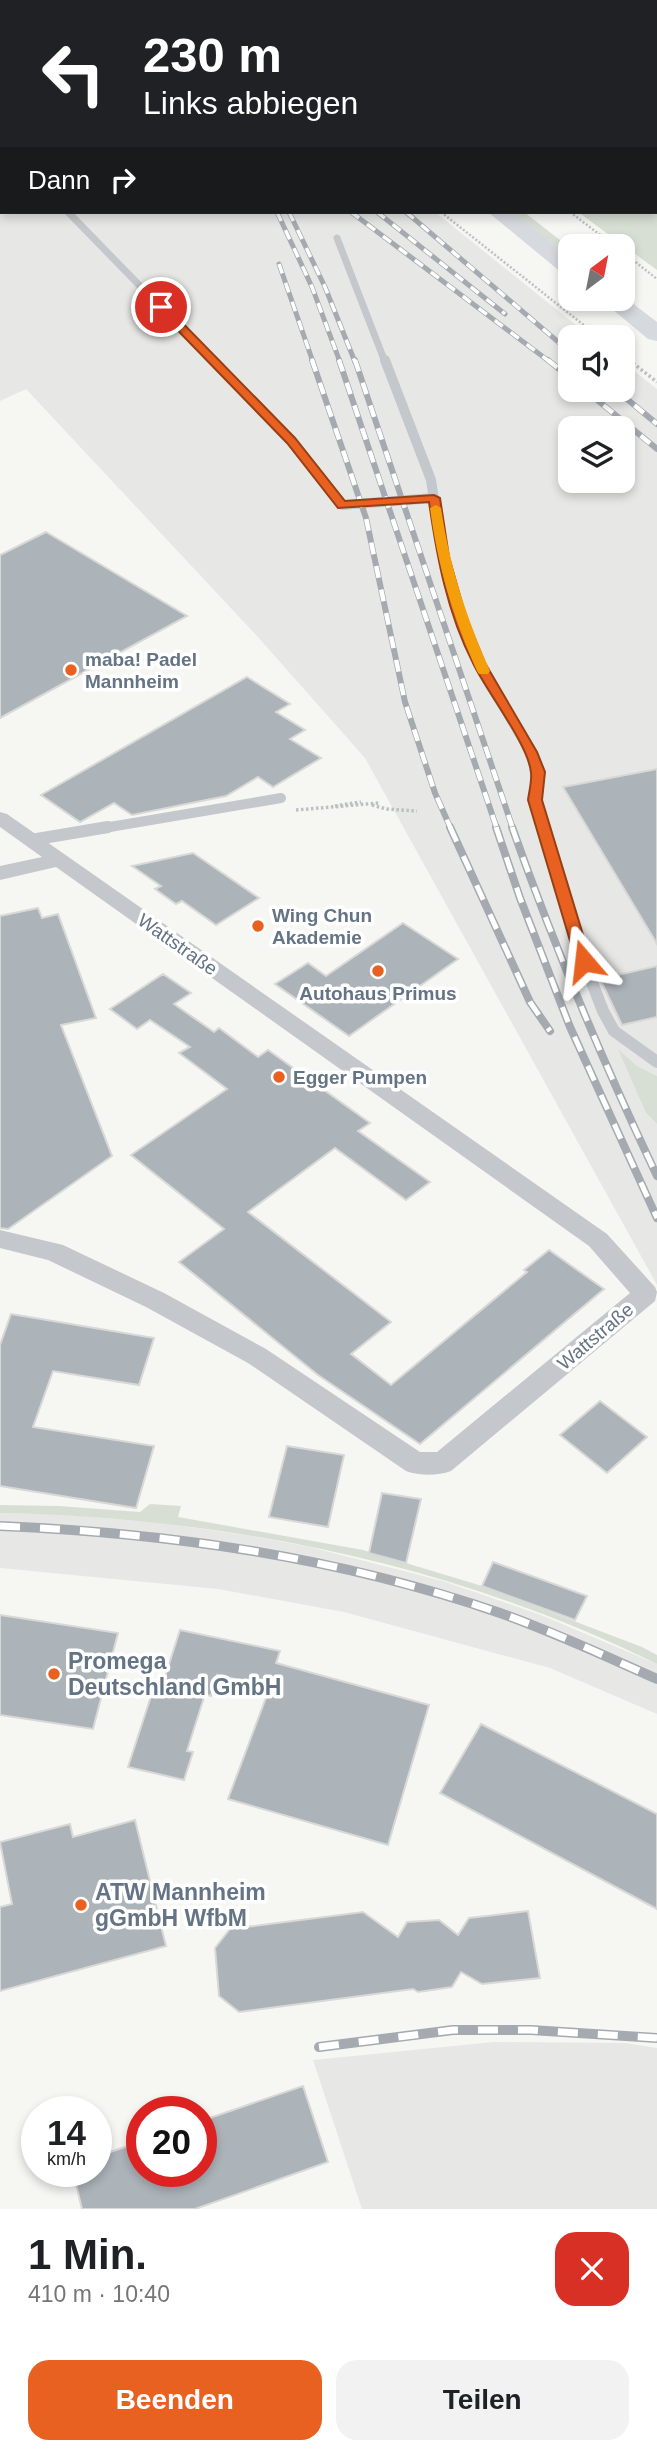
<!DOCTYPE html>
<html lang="de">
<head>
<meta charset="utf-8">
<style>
  body { margin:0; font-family:Helvetica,sans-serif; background:#f2f2f2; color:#202124; height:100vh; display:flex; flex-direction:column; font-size:26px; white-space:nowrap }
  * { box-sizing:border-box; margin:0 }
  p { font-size:23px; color:#757577 }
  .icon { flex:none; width:38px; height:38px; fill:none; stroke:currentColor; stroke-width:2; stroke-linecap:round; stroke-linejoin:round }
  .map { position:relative; height:2209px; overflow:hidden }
  .side { display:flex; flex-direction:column; background:#fff; flex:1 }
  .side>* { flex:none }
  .guide { position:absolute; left:0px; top:0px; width:658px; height:214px; box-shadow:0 4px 10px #0003; background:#202124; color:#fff; overflow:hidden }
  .needle { width:46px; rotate:32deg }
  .buttons { position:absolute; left:558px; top:234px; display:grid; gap:14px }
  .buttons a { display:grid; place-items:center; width:77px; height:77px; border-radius:14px; background:#fff; box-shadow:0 4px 10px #0003; font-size:35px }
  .speed { position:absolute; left:21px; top:2096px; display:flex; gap:14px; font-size:35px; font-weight:700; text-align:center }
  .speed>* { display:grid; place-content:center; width:91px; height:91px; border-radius:50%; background:#fff; box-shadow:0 4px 10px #0003; line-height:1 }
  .speed small { font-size:18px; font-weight:400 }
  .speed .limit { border:10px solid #d22; background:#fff; color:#111 }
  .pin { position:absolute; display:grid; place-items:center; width:60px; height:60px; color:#fff; margin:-30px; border:4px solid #fff; border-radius:50%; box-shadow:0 2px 7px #0007 }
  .me { position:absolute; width:77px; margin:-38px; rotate:343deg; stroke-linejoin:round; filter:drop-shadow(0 0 5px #0008) }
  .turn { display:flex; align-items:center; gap:24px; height:147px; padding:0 28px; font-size:32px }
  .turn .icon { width:91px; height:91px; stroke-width:2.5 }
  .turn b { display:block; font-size:49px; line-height:60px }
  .then { display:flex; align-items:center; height:66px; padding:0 28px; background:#0003; gap:14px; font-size:26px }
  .round { display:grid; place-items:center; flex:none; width:74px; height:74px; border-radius:21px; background:#f2f2f2 }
  .headline { display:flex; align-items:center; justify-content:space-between; height:119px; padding:0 28px }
  h1 { font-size:42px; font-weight:700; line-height:52px }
  .button { display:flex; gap:14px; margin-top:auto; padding:14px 28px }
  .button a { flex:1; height:80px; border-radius:21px; background:#e86121; color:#fff; font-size:28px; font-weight:700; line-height:80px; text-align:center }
  .button a+a { background:#f2f2f2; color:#202124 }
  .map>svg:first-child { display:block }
  .built { fill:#e7e8e6; fill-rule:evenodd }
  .green { fill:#d7ded4 }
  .building { fill:#acb3b9; stroke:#d8d8d6; stroke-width:2 }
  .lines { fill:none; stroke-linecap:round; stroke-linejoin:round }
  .path-far1 { stroke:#bdc0c2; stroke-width:2.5; stroke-dasharray:2 2; stroke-linecap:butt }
  .path { stroke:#bdc0c2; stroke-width:3.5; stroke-dasharray:2.5 2.5; stroke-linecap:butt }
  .service-far2 { stroke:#c4c7cb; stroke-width:7 }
  .service-far1 { stroke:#c4c7cb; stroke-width:10 }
  .service { stroke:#c4c7cb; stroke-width:12 }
  .minor { fill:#c4c7cb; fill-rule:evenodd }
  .primary { fill:#d6dadf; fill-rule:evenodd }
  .rail-far3-casing { stroke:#a4aab0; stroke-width:5 }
  .rail-far2-casing { stroke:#a4aab0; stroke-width:6 }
  .rail-far1-casing { stroke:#a4aab0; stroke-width:8 }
  .rail-casing { stroke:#a4aab0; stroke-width:10 }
  .rail-far3 { stroke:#fff; stroke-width:3.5; stroke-dasharray:10; stroke-linecap:butt }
  .rail-far2 { stroke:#fff; stroke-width:4.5; stroke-dasharray:12; stroke-linecap:butt }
  .rail-far1 { stroke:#fff; stroke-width:5; stroke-dasharray:16; stroke-linecap:butt }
  .rail { stroke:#fff; stroke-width:7; stroke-dasharray:20; stroke-linecap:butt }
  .route { fill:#e86121; stroke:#973f15; stroke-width:2 }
  .slow { fill:#f59e0b }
  .poi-dot { fill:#e86121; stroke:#fff; stroke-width:2.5 }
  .labels { text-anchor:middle; stroke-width:7; stroke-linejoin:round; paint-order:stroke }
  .poi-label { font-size:19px; font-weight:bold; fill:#647485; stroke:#fff; text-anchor:start }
  .street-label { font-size:19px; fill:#647485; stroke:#fff }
  .near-poi-label { font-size:23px; font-weight:bold; fill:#647485; stroke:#fff; text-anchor:start }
</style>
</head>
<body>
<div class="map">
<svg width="657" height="2209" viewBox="0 0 657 2209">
  <rect width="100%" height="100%" fill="#f6f7f3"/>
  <!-- built -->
  <g class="built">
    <path d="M0 46 2 212H435L592 338H570V390H623V362L657 389V1076L637 1066 620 1051 646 1113 657 1124V1285L365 758 257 636 26 389 0 401ZM570 429H623V481H570Z"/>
    <polygon points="0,1513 57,1514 155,1522 251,1536 310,1547 443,1581 541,1615 657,1664 657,1714 550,1668 344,1612 218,1589 0,1568"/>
    <polygon points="493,2042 626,2043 657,2048 657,2209 362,2209 313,2060"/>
  </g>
  <!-- green -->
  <g class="green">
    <polygon points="657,71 657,270 578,212 656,212"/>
    <polygon points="510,212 524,212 570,248 570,258"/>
    <polygon points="618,1049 637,1066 657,1076 657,1124 646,1113"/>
    <path d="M150 1504 181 1506 178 1517 363 1550 482 1586 642 1647 657 1655V1664C456 1564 223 1517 0 1513V1505L59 1506 140 1512Z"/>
  </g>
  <!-- building -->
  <g class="building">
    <polygon points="46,532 187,616 0,718 0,555"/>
    <polygon points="247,677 290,704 276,712 305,730 290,739 321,758 273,787 258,777 226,796 132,815 114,803 80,822 41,795"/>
    <polygon points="657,769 657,944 563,787"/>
    <polygon points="193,853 259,898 216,925 182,901 176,904 155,889 161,886 132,866"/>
    <polygon points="38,908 42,918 58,914 96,1018 61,1025 112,1156 8,1229 0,1228 0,916"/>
    <polygon points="403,923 458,959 349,1036 275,984 308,963 326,976"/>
    <polygon points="657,966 657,1017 622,1025 600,979"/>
    <polygon points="163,974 191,993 174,1004 214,1032 219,1028 258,1057 268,1050 370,1123 358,1131 430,1182 406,1200 335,1148 248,1212 391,1322 351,1354 391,1385 527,1272 524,1270 549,1250 604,1289 420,1444 318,1375 179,1262 224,1229 131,1155 227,1089 179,1053 190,1047 150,1020 137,1029 110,1009"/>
    <polygon points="11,1314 154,1338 139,1385 53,1371 33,1427 154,1446 136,1508 0,1486 0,1345"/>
    <polygon points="600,1401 647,1437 607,1473 560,1435"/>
    <polygon points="287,1446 344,1455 328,1527 269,1517"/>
    <polygon points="382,1493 421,1499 406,1563 369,1553"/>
    <polygon points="493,1562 587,1596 575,1620 482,1586"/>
    <polygon points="0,1615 118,1633 93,1729 0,1715"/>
    <polygon points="180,1630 280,1651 276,1663 429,1705 388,1845 228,1799 270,1687 217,1675 211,1696 205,1694 187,1751 193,1752 184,1780 128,1767 155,1684 162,1686"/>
    <polygon points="481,1724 657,1814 657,1909 440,1793"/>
    <polygon points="135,1820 166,1946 0,1991 0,1907 12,1904 0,1842 70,1824 73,1837"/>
    <polygon points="528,1911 540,1978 482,1984 461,1972 452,1987 418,1992 413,1989 239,2012 219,1996 215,1948 230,1929 363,1912 398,1937 407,1922 439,1920 458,1935 469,1918"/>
    <polygon points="303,2086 328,2162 195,2209 82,2209 73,2172 96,2172 96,2157 142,2141 142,2172 201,2172 201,2121"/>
  </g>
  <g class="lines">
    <!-- path-far1 -->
    <g class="path-far1">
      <polyline points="206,0 208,2"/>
      <polyline points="411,0 413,2"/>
      <polyline points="560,0 570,2"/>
      <polyline points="237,2 240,0"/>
      <polyline points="441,212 600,338"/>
      <polyline points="570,212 616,247"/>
      <polyline points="623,252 657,279"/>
      <polyline points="623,356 631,362"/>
    </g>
    <!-- path -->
    <g class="path">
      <polyline points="629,360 657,382"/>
      <polyline points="372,805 386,809 417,811"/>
      <polyline points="335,806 361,802"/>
      <polyline points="296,810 379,803"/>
    </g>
    <!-- service-far2 -->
    <g class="service-far2">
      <polyline points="604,0 611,2"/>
      <polyline points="636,2 639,0"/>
      <polyline points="0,84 2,86"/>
      <polyline points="68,212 214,362"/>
      <polyline points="337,238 385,362"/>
    </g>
    <!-- service-far1 -->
    <g class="service-far1">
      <polyline points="213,360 291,441 342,505 434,498"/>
      <polyline points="385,360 431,480 443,557 460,617 479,663 530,752 538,772 535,800 544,829"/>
      <polyline points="98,829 281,798"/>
    </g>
    <!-- service -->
    <g class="service">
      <polyline points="543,827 584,962 603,1011 614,1031 657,1062"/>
      <polyline points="31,840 108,827"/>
    </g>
    <!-- minor -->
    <path class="minor" d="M0 812 7 814 607 1234 655 1287 657 1292 655 1301 451 1471C437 1476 420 1476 406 1471L248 1363 146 1307 48 1260 0 1248V1230L63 1245 164 1293 266 1349 420 1452H437L630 1293 589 1246 56 867 0 880V866L42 857 0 827Z"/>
    <!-- primary -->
    <g class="primary">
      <polygon points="488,212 513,212 570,257 570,275 562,273"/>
      <polygon points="623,296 657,322 657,341 648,339 600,299 623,299"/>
    </g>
    <defs>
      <g id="rail-far3">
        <polyline points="39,0 41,2"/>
        <polyline points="64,0 66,2"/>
        <polyline points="79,0 82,2"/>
        <polyline points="101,0 103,2"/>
        <polyline points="119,0 121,2"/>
        <polyline points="132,0 134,2"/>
        <polyline points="181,0 183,2"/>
        <polyline points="357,0 364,2"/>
        <polyline points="277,212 312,287 340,362"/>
        <polyline points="289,212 325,287 355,362"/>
        <polyline points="351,212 550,362"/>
        <polyline points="377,212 505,314"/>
        <polyline points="406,212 570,352"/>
        <polyline points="279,264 313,362"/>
      </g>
      <g id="rail-far2">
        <polyline points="312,360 366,518 405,702 435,793 451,829"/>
        <polyline points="339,360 497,829"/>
        <polyline points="355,360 513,829"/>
        <polyline points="548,360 570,378"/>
        <polyline points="585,390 657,449"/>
        <polyline points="616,390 657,424"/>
      </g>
      <g id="rail-far1">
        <polyline points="450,827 530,1002 550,1031"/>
        <polyline points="496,827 520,898 570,1027 657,1218"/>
        <path d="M512 827C554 946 603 1062 657 1176"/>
      </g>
      <g id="rail">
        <path d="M0 1526C171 1533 338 1557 500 1613 554 1632 605 1656 657 1679"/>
        <polyline points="319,2047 453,2030 531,2030 657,2038"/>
      </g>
    </defs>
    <!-- rail-far3 casing -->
    <use href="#rail-far3" class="rail-far3-casing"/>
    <!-- rail-far2 casing -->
    <use href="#rail-far2" class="rail-far2-casing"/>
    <!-- rail-far1 casing -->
    <use href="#rail-far1" class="rail-far1-casing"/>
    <!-- rail casing -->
    <use href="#rail" class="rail-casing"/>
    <!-- rail-far3 -->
    <use href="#rail-far3" class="rail-far3"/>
    <!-- rail-far2 -->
    <use href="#rail-far2" class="rail-far2"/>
    <!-- rail-far1 -->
    <use href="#rail-far1" class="rail-far1"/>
    <!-- rail -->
    <use href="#rail" class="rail"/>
  </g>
  <!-- route -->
  <path class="route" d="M157 305H165L295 438 345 501 434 495 440 498 449 557 466 617 485 663 537 752 545 772 542 800 591 961 589 965H578L576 961 528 800C529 792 532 781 531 773 529 745 486 691 473 663 447 613 437 557 429 502L338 508 287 443 157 309Z"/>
  <!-- slow -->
  <path class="slow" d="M436 505 441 508C450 568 466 616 490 671L488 674H479L477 671C453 616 438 568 430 508Z"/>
  <!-- markers -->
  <g class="poi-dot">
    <circle cx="71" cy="670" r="7"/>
    <circle cx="258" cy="926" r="7"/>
    <circle cx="378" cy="971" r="7"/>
    <circle cx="279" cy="1077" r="7"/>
    <circle cx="54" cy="1674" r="7"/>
    <circle cx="81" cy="1905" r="7"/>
  </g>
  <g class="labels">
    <!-- poi labels -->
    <g class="poi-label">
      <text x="85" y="666">maba! Padel<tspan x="85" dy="22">Mannheim</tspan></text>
      <text x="272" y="922">Wing Chun<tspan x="272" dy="22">Akademie</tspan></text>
      <text x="378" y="1000" text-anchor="middle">Autohaus Primus</text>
      <text x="293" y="1084">Egger Pumpen</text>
    </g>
    <!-- street labels -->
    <g class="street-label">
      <text transform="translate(178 944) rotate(35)" y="7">Wattstraße</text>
      <text transform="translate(595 1336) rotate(-40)" y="7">Wattstraße</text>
    </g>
    <!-- near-poi labels -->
    <g class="near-poi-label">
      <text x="68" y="1669">Promega<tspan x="68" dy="26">Deutschland GmbH</tspan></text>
      <text x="95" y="1900">ATW Mannheim<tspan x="95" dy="26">gGmbH WfbM</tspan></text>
    </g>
  </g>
</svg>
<div class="buttons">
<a><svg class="needle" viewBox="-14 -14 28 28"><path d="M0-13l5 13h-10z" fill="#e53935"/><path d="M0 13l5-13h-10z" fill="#757577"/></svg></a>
<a><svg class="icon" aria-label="sound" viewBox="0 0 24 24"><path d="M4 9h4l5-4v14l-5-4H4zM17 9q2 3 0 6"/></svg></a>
<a><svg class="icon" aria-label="layers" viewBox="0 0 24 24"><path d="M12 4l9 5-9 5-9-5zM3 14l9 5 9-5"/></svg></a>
</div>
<div class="speed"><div>14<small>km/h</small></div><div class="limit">20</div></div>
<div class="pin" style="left:161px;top:307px;background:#d93025"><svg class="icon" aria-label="arrive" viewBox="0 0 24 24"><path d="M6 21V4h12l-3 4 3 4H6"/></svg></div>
<svg class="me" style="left:584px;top:961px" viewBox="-20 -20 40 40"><path d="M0-17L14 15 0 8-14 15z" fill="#e86121" stroke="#fff" stroke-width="4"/></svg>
<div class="guide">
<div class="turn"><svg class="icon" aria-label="left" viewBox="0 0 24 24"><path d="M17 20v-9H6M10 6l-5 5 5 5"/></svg><div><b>230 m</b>Links abbiegen</div></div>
<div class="then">Dann<svg class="icon" aria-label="right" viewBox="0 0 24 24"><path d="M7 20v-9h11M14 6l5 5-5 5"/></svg></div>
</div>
</div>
<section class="side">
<div class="headline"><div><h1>1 Min.</h1><p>410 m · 10:40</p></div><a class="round" style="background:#d93025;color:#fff"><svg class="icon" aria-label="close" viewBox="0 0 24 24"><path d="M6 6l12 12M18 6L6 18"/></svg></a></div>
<div class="button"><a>Beenden</a><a>Teilen</a></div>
</section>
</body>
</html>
